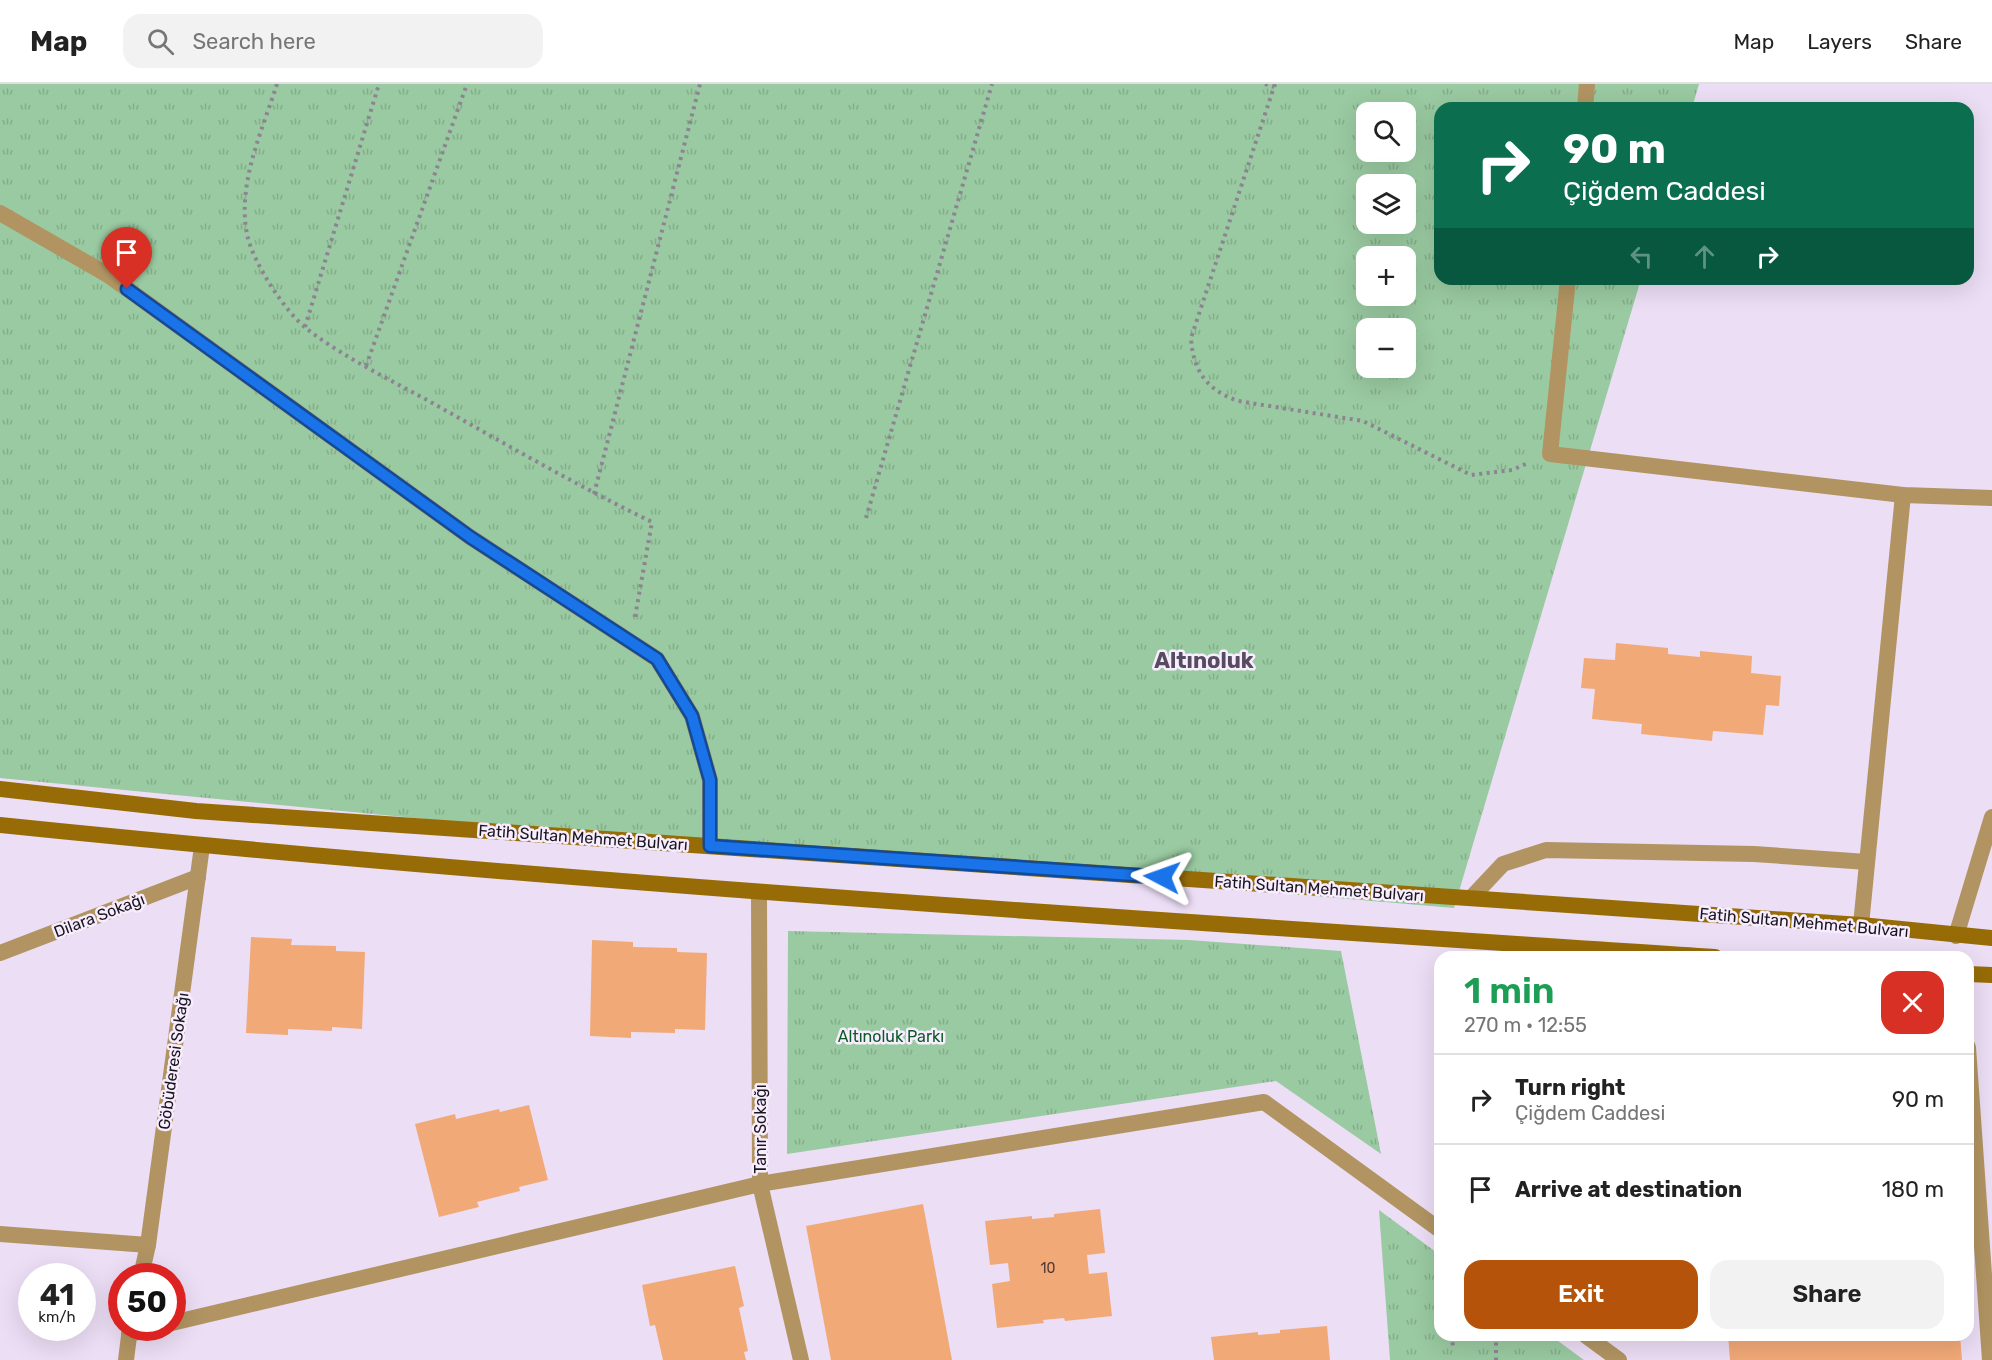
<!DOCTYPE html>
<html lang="en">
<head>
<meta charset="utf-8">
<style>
  body { margin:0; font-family:Rubik,sans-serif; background:#f2f2f2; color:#222; height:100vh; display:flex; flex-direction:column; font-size:22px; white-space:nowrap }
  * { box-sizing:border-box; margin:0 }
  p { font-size:20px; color:#767676 }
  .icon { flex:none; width:33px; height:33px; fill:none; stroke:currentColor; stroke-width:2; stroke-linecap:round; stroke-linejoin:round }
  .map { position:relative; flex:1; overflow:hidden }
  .panel { position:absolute; left:1434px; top:867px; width:540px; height:390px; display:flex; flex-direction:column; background:#fff; border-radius:18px; box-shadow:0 6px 24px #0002 }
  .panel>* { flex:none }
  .banner { position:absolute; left:1434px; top:18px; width:540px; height:183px; border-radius:18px; box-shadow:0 6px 24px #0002; background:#0b6e4f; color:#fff; overflow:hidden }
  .buttons { position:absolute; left:1356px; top:18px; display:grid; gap:12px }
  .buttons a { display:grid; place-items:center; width:60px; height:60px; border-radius:12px; background:#fff; box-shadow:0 6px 24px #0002; font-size:30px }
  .speed { position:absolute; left:18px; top:1179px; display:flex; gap:12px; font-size:30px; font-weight:700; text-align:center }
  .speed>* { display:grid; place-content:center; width:78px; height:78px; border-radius:50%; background:#fff; box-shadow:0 6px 24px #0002; line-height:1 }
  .speed small { font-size:15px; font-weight:400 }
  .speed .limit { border:9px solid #d22; background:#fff; color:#111 }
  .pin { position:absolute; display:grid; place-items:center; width:51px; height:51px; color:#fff; margin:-62px -26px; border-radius:50% 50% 50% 0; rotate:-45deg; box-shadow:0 0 6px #0007 }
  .pin .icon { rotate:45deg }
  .me { position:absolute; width:66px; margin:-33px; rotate:274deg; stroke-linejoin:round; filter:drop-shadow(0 0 4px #0008) }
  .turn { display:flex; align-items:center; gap:21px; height:126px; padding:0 30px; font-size:27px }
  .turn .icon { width:78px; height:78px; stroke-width:2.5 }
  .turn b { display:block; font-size:42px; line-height:51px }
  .lanes { display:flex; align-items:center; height:57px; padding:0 30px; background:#0003; justify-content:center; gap:30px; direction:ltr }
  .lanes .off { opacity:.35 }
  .round { display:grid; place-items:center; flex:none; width:63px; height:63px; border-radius:18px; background:#f2f2f2 }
  .overview { display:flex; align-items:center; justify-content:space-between; height:102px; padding:0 30px }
  h1 { font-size:36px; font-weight:600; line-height:45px; color:#1e9e55 }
  .cta { display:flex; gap:12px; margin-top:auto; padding:12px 30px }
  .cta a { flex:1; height:69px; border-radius:18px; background:#b45309; color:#fff; font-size:24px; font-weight:600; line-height:69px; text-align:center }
  .cta a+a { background:#f2f2f2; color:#222 }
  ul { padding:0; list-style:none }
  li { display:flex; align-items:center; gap:18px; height:90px; padding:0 30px; border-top:2px solid #e0e0e0 }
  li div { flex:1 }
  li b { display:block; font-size:22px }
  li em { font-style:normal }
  header { display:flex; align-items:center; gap:36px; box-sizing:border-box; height:84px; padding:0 30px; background:#fff; border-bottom:2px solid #e0e0e0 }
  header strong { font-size:28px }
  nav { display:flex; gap:33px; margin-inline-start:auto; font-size:21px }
  .search { width:420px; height:54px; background:#f2f2f2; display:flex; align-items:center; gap:15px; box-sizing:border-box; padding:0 21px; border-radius:18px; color:#767676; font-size:22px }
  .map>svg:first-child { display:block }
  .grass { fill:url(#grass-tufts); fill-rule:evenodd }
  .building { fill:#f2a978 }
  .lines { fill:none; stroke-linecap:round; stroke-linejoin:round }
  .path { stroke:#8d8493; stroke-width:4; stroke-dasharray:3 4.5; stroke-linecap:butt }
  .service { stroke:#b19462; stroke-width:16 }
  .pedestrian { stroke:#b19462; stroke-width:16 }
  .minor { stroke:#b19462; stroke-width:16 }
  .secondary { stroke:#976c07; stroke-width:16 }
  .route-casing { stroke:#114b97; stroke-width:15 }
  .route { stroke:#1a73e8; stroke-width:10 }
  .labels { text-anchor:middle; stroke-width:5; stroke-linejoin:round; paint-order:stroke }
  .number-label { font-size:14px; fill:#503b34 }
  .street-label { font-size:16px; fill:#1a161d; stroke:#f7edff }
  .park-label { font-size:16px; fill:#0c5a25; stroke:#f7edff }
  .district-label { font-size:22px; font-weight:bold; fill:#574c5f; stroke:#f7edff }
</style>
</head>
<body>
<header>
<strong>Map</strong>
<div class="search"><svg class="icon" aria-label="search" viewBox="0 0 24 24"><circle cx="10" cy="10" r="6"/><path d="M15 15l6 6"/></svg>Search here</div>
<nav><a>Map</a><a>Layers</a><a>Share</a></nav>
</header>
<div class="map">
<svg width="1992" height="1276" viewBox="0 0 1992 1276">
  <defs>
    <pattern id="grass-tufts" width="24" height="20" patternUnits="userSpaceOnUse" patternTransform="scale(1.5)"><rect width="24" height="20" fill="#9acaa1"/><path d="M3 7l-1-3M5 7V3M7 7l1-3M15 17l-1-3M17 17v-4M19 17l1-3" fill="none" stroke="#84ad8a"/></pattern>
  </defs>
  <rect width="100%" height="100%" fill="#ecdef5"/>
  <!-- grass -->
  <g class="grass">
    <path d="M0 0H1699L1692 24H1440V195H1641L1454 824 550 747 0 694ZM1366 28H1406V68H1366ZM1366 100H1406V140H1366ZM1366 172H1406V212H1366ZM1366 244H1406V284H1366Z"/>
    <polygon points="788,847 1189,856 1341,867 1381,1070 1276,997 787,1070"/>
    <polygon points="1379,1126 1440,1171 1440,1251 1550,1251 1584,1276 1390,1276"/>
  </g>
  <!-- building -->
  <g class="building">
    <polygon points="1616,559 1668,564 1668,570 1700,573 1700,567 1752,572 1751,589 1781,592 1779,622 1766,621 1763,651 1713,647 1712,657 1641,650 1642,640 1592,635 1595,605 1581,604 1584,574 1615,576"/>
    <polygon points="251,853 292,855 291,861 336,862 336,867 365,868 362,945 332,943 332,947 288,945 288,951 246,949"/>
    <polygon points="592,856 633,858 633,863 677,864 677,868 707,869 705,946 675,945 675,949 631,948 631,954 590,952"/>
    <polygon points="529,1021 548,1096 519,1103 520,1107 477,1118 479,1123 439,1133 415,1040 455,1030 456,1035 499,1025 500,1028"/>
    <polygon points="923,1120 952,1276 831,1276 806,1142"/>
    <polygon points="1100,1125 1105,1169 1087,1171 1089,1190 1107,1188 1112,1232 1065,1237 1064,1234 1043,1236 1044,1239 997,1244 992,1200 1010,1197 1008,1179 990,1181 985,1137 1032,1132 1032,1135 1054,1133 1054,1130"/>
    <polygon points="735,1182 744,1222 739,1224 748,1267 744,1268 746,1276 663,1276 655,1241 650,1242 642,1201"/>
    <polygon points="1327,1242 1330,1276 1214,1276 1211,1253 1258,1248 1258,1251 1280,1249 1280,1246"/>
    <polygon points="1728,1251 1960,1251 1962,1276 1730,1276"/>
  </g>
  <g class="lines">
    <!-- path -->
    <g class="path">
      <path d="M277 0C262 47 237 100 247 150 252 177 285 228 307 245 346 275 393 297 436 321 507 361 578 402 652 438L635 533"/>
      <polyline points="1265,0 1274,3"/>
      <path d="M1275 0 1191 254C1193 287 1207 306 1238 317L1363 337 1471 391 1512 386 1528 379"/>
      <polyline points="305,243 379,0"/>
      <polyline points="366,282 467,0"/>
      <polyline points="594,410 700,0"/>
      <polyline points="866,434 992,0"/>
      <polyline points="1452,1251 1453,1265"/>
      <polyline points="1496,1251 1496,1276"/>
    </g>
    <!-- service -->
    <polyline class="service" points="1471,814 1503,780 1546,766 1754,770 1867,778"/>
    <!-- pedestrian -->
    <polyline class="pedestrian" points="1968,963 1990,1276"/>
    <!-- minor -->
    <g class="minor">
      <polyline points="1585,24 1587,0"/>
      <polyline points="0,129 108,191 470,453 657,575 692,632 710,696 710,762"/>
      <polyline points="1568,195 1550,370 1903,411 1992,414"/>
      <polyline points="759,809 760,1100 801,1276"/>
      <polyline points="1861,841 1903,411"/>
      <polyline points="1956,852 1992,733"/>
      <polyline points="0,869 198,793"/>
      <polyline points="0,1150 148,1161"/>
      <polyline points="141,1192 148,1161 202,762"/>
      <polyline points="172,1239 760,1100 1264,1018 1440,1146"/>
      <polyline points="129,1250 156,1244"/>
      <polyline points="1585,1251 1619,1276"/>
      <polyline points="126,1276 130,1244"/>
    </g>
    <!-- secondary -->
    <g class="secondary">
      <polyline points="0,705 196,727 1861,841 1992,854"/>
      <path d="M0 741C571 800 1143 835 1715 873"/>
      <polyline points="1968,890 1992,891"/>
    </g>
  </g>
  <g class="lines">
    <defs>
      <polyline id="route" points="127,205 470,453 657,575 692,632 710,696 710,762 1162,793"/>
    </defs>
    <!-- route casing -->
    <use href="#route" class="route-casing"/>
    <!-- route -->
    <use href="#route" class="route"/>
  </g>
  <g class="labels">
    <!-- number labels -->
    <g class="number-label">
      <text x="1048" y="1189">10</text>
    </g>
    <!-- street labels -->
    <g class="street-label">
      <text transform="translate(583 753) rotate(4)" y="6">Fatih Sultan Mehmet Bulvarı</text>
      <text transform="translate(1319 804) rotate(4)" y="6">Fatih Sultan Mehmet Bulvarı</text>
      <text transform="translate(99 831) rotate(-21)" y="6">Dilara Sokağı</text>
      <text transform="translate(1804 838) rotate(5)" y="6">Fatih Sultan Mehmet Bulvarı</text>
      <text transform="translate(173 977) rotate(-82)" y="6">Göbüderesi Sokağı</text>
      <text transform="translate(760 1045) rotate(-90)" y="6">Tanır Sokağı</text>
    </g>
    <!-- park labels -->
    <g class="park-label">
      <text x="891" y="958">Altınoluk Parkı</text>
    </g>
    <!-- district labels -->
    <g class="district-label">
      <text x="1204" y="584">Altınoluk</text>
    </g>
  </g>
</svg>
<div class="buttons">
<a><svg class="icon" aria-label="search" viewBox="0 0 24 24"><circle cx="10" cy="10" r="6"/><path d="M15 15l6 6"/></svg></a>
<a><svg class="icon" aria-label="layers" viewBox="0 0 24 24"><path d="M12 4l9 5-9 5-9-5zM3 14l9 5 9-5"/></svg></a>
<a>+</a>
<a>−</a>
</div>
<div class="speed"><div>41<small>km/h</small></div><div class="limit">50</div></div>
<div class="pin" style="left:127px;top:205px;background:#d93025"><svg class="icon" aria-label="arrive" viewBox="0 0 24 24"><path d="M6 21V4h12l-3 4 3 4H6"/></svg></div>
<svg class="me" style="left:1162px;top:793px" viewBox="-20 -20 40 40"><path d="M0-17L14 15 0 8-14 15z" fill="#1a73e8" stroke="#fff" stroke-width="4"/></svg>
<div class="banner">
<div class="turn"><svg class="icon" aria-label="right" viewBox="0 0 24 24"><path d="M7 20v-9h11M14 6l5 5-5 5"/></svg><div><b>90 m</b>Çiğdem Caddesi</div></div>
<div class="lanes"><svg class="icon off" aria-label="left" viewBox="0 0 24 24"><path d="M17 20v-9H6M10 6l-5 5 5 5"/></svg><svg class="icon off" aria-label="ahead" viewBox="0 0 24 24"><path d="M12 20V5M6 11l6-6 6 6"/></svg><svg class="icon" aria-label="right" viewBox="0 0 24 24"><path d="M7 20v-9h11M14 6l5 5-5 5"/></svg></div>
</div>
<section class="panel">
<div class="overview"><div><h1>1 min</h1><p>270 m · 12:55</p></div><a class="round" style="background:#d93025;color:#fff"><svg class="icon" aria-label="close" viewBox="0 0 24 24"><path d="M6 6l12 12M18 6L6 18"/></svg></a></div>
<ul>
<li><svg class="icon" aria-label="right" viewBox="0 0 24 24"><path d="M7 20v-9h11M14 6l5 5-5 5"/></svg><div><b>Turn right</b><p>Çiğdem Caddesi</p></div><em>90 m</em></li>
<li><svg class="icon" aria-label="arrive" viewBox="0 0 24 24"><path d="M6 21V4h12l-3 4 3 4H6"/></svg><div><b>Arrive at destination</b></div><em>180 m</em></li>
</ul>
<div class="cta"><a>Exit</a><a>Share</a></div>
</section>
</div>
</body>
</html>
